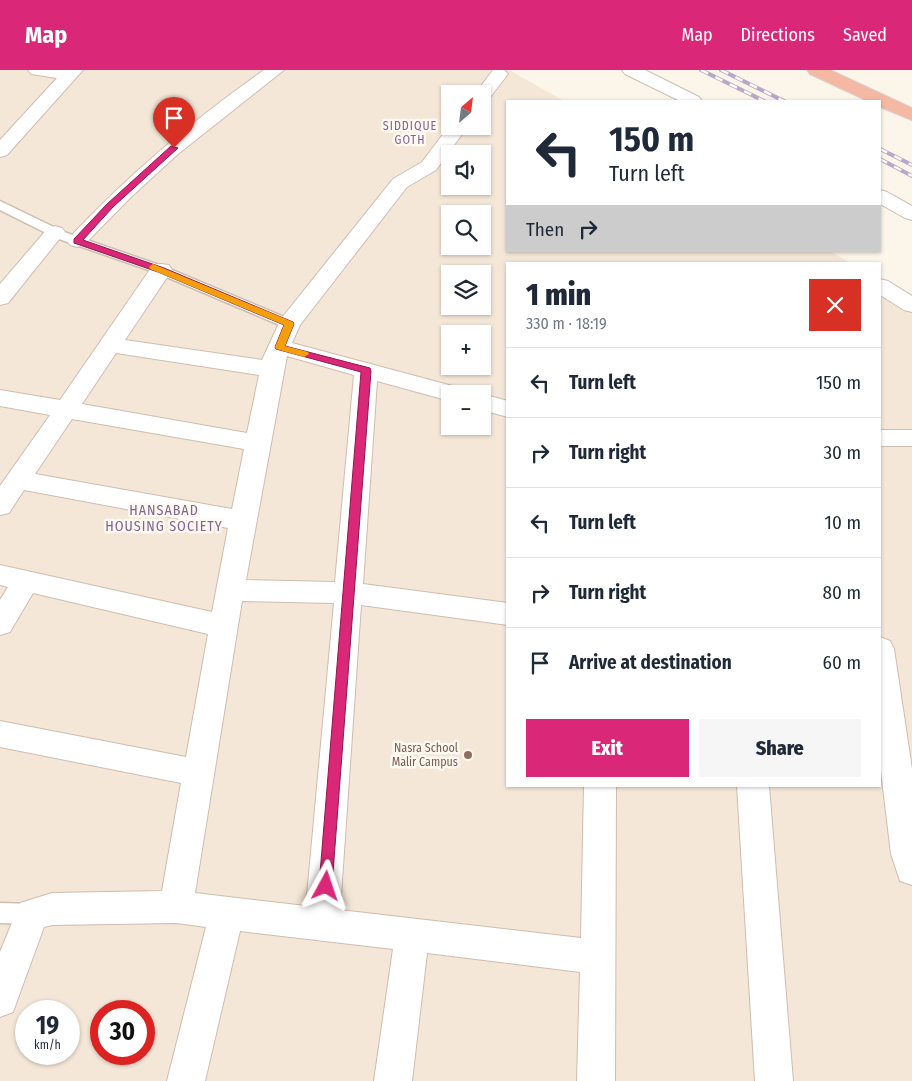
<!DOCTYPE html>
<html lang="en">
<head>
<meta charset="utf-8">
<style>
  body { margin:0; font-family:"Fira Sans Condensed",sans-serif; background:#f6f6f7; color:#1f2937; height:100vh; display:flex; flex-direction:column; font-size:19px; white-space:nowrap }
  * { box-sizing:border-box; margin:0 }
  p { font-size:16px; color:#747a83 }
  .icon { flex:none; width:28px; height:28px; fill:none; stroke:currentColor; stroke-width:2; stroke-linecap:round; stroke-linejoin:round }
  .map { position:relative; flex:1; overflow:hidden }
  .panel { position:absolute; left:506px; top:192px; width:375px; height:525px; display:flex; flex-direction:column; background:#fff; border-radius:0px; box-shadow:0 1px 4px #0004 }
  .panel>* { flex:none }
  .top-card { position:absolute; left:506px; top:30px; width:375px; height:152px; border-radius:0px; box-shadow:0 1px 4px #0004; background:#fff; color:#1f2937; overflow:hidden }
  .needle { width:32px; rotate:28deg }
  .controls { position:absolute; left:441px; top:15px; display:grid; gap:10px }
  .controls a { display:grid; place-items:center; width:50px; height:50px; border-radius:0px; background:#fff; box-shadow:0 1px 4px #0004; font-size:25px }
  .speed { position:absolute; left:15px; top:930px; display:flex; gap:10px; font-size:25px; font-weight:700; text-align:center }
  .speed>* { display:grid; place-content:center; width:65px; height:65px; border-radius:50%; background:#fff; box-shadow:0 1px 4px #0004; line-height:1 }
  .speed small { font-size:12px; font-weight:400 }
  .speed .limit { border:8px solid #d22; background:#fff; color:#111 }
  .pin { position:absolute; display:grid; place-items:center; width:42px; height:42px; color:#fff; margin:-51px -21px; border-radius:50% 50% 50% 0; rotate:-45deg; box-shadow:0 0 5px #0007 }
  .pin .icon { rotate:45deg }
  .me { position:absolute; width:55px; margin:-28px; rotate:5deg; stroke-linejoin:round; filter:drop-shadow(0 0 4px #0008) }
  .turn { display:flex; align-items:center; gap:18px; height:105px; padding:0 20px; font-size:22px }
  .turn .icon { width:65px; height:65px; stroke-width:2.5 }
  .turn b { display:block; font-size:35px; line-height:42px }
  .then { display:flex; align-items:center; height:48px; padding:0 20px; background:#0003; gap:10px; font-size:19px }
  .round { display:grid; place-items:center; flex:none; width:52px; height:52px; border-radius:0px; background:#f6f6f7 }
  .overview { display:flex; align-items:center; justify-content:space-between; height:85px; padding:0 20px }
  h1 { font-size:30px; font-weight:800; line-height:38px }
  .action { display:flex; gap:10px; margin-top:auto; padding:10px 20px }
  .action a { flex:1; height:58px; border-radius:0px; background:#db2777; color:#fff; font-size:20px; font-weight:800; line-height:58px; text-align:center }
  .action a+a { background:#f6f6f7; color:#1f2937 }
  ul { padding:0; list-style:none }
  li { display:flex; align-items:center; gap:15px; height:70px; padding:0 20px; border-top:1px solid #e0e1e3 }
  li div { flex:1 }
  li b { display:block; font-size:19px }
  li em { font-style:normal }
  header { display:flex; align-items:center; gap:30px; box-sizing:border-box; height:70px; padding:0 25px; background:#db2777; color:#fff }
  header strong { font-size:24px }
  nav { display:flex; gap:28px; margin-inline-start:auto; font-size:18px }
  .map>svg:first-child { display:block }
  .residential { fill:#f4e7d8; fill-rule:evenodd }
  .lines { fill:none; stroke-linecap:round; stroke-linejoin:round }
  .lane-casing { stroke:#cfbdaf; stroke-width:3 }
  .street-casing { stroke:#cfbdaf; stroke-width:2 }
  .highway-casing { stroke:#d9d1cd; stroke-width:2 }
  .lane { fill:#fff; fill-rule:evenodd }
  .street { fill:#fff; fill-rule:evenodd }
  .highway { fill:#f5b8a2; fill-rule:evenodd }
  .rail-casing { stroke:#b8a7c7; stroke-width:4 }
  .rail { stroke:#fff9f1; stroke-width:2.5; stroke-dasharray:8; stroke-linecap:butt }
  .route { fill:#db2777; stroke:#8e194d }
  .slow { fill:#f59e0b }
  .education-dot { fill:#8d6e63; stroke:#fff9f1; stroke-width:2 }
  .labels { text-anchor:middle; stroke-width:5; stroke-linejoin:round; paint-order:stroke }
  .far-quarter-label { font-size:12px; letter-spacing:1px; fill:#836593; stroke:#fff9f1 }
  .education-label { font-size:12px; fill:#785e54; stroke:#fff9f1; text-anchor:end }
  .neighbourhood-label { font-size:14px; letter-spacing:1px; fill:#836593; stroke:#fff9f1 }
</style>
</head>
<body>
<header>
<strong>Map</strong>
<nav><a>Map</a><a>Directions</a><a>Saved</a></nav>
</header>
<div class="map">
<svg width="912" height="1011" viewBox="0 0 912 1011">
  <rect width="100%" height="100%" fill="#fcf5ea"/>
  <!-- residential -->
  <path class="residential" d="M0 0H509L564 31H508V181H830L852 194H508V716H880V210L912 228V1011H0ZM450 24H482V56H450ZM450 84H482V116H450ZM450 144H482V176H450ZM450 204H482V236H450ZM450 264H482V296H450ZM450 324H482V356H450ZM26 941H69V984H26ZM101 941H144V984H101Z"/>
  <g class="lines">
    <defs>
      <g id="lane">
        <polygon points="0,131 64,162 165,197 294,251 296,254 294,257 284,257 157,203 56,168 0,140"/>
        <polygon points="0,833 32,834 39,837 42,844 39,851 32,854 0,853"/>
      </g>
      <g id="street">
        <polygon points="28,0 83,0 7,85 0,87 0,70 57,8 31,4"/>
        <path d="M264 0H284L178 84 130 128 84 175 77 177 70 175 67 171 70 167C129 104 193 50 264 0Z"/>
        <polygon points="493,0 504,0 508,4 488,30 482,31 482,24 475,24"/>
        <polygon points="622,0 645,0 699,27 702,31 680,31 625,4"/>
        <path d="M450 55 468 56 436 100 407 117 300 255 292 273 460 318 464 324H450V331L377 311 363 514 508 533V555L361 535 340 840 581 868 584 716H616L615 1011H577L580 902 427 883 412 1011H374L393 879 240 861 205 1011H167L206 857 176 853 52 855 44 857 13 942 0 947V882L20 833 52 823 162 821 181 713 0 677V651L186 687 208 564 33 523 10 562 0 565V530L8 517 0 515V495L212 542 228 458 24 420 9 443 0 445V416L50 345 0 336V320L60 330 153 195 161 194 169 195 172 200 125 270 262 290 281 249 393 109 422 92ZM116 283 259 305 247 363 82 334ZM287 286 354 305 335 512 246 510ZM72 349 244 379 232 439 35 404ZM242 531 334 533 306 836 195 823Z"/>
        <polygon points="880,120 887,122 912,136 912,150 905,148 880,134"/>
        <polygon points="55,156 62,158 65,162 8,233 0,235 0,214 48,158"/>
        <polygon points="880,209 888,211 912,226 912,242 904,240 880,225"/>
        <polygon points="482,324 508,331 508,347 482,340"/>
        <rect x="880" y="360" width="32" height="16"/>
        <polygon points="880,567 890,571 894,579 912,699 912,815 900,811 891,784 880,693"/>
        <polygon points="737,716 769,716 793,1011 755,1011"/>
      </g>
      <polygon id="highway" points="807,0 830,0 912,38 912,50 880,37 880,31 868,31 810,4"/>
    </defs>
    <!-- lane casing -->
    <use href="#lane" class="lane-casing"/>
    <!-- street casing -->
    <use href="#street" class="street-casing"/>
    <!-- highway casing -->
    <use href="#highway" class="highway-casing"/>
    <!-- lane -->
    <use href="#lane" class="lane"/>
    <!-- street -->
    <use href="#street" class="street"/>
    <!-- highway -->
    <use href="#highway" class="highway"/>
    <defs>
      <g id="rail">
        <polyline points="701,0 764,31"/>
        <polyline points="721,0 784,31"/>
        <polyline points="880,79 912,95"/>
        <polyline points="880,89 912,106"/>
      </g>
    </defs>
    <!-- rail casing -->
    <use href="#rail" class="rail-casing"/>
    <!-- rail -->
    <use href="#rail" class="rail"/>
  </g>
  <!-- route -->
  <polygon class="route" points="171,76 178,78 113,137 83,170 164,198 293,252 294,254 285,276 370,298 371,301 332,816 330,820 326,822 321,820 319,816 361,302 276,279 275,277 284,255 158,202 74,173 74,169 107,134"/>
  <!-- slow -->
  <polygon class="slow" points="153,194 293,252 294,254 285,276 308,282 309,284 304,287 276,279 275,277 284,255 150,199 149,197"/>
  <!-- markers -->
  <circle class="education-dot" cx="468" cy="685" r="5"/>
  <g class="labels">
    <!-- far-quarter labels -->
    <g class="far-quarter-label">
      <text x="410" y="60">SIDDIQUE<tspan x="410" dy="14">GOTH</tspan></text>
    </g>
    <!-- education labels -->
    <g class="education-label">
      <text x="458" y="682">Nasra School<tspan x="458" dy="14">Malir Campus</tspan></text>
    </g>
    <!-- neighbourhood labels -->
    <g class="neighbourhood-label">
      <text x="164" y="445">HANSABAD<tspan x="164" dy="16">HOUSING SOCIETY</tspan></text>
    </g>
  </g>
</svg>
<div class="controls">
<a><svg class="needle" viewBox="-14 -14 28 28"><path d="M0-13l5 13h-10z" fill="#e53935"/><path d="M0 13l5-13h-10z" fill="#747a83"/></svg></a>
<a><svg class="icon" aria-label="sound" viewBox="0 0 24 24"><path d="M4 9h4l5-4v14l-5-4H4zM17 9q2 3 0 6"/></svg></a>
<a><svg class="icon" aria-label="search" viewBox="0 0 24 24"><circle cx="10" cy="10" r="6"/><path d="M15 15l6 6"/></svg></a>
<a><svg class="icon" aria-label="layers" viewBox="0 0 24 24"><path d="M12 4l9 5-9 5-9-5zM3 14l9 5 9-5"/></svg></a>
<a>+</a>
<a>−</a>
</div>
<div class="speed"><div>19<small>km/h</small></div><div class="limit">30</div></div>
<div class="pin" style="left:174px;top:78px;background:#d93025"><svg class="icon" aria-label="arrive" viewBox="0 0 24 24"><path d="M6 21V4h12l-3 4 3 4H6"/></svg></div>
<svg class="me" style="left:326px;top:816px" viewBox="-20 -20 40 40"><path d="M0-17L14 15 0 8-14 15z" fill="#db2777" stroke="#fff" stroke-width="4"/></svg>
<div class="top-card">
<div class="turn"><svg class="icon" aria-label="left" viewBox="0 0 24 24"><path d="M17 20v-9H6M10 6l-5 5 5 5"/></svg><div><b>150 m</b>Turn left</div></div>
<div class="then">Then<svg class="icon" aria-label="right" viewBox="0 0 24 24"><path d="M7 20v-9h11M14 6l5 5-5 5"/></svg></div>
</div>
<section class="panel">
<div class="overview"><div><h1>1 min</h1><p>330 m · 18:19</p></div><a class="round" style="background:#d93025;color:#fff"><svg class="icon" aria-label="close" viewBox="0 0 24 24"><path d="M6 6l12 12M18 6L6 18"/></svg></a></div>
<ul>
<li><svg class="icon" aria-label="left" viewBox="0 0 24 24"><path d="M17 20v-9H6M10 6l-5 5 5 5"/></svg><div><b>Turn left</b></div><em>150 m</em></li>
<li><svg class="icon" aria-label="right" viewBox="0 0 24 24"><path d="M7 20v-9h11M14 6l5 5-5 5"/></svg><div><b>Turn right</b></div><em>30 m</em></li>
<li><svg class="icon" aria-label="left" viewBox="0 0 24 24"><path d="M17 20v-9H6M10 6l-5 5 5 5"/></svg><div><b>Turn left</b></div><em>10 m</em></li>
<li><svg class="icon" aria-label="right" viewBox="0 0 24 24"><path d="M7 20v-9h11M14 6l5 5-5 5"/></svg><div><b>Turn right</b></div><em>80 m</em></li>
<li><svg class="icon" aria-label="arrive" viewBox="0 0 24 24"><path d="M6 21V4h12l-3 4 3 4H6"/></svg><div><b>Arrive at destination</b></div><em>60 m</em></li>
</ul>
<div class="action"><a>Exit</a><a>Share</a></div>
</section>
</div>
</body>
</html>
